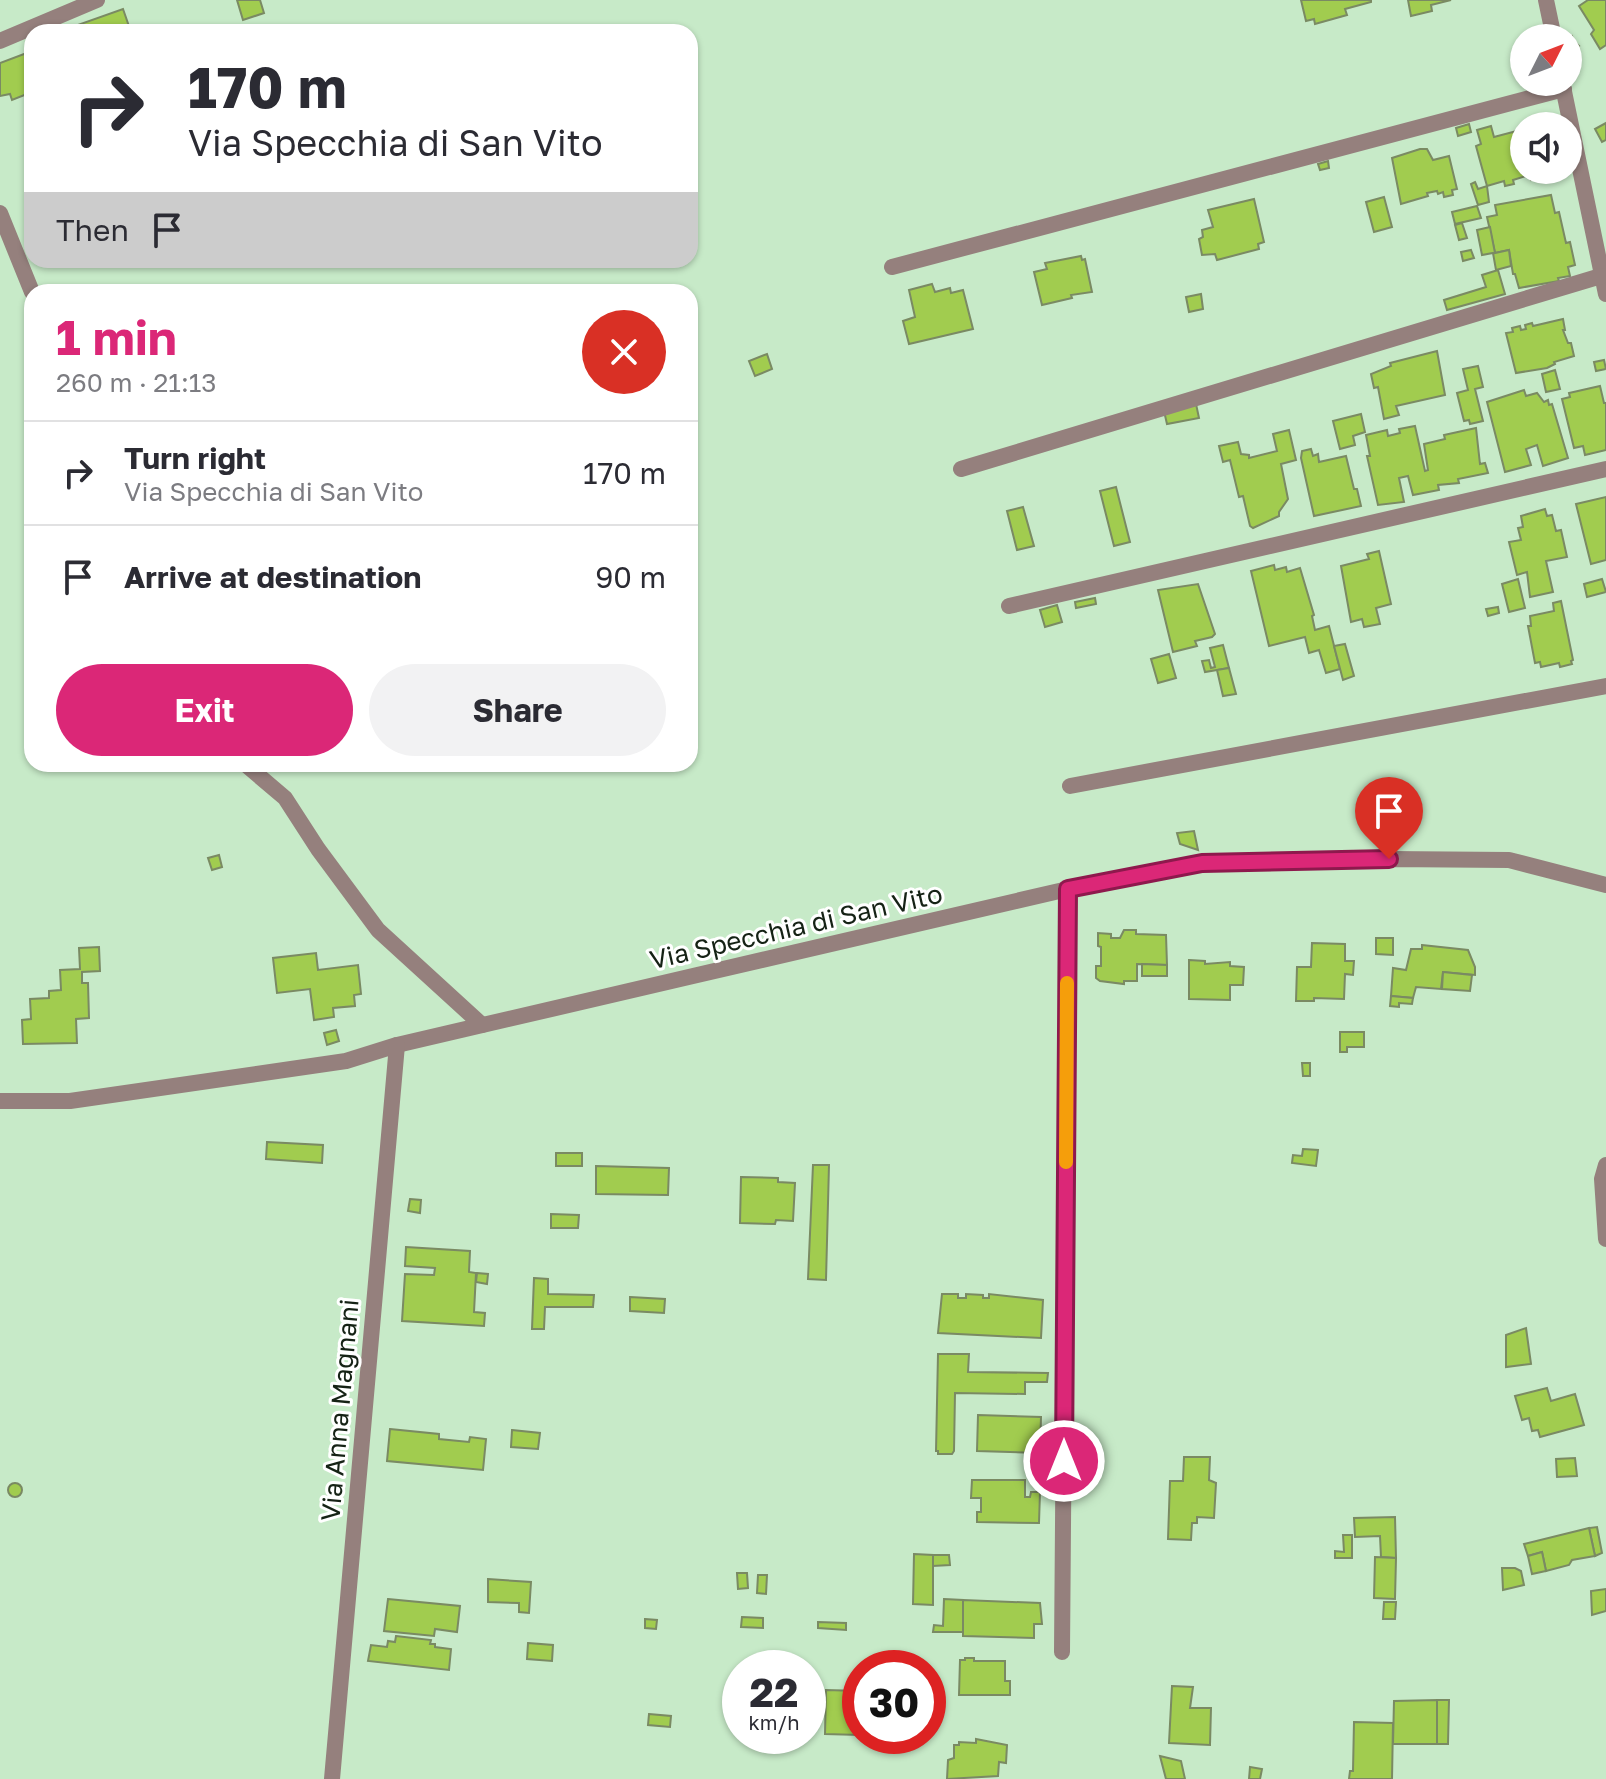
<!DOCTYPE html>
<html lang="en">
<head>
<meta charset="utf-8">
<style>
  body { margin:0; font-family:"Golos Text",sans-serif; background:#f2f2f3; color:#2b2b33; height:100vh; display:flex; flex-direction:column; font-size:30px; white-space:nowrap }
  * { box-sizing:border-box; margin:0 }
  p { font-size:26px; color:#7c7c81 }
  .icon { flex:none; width:44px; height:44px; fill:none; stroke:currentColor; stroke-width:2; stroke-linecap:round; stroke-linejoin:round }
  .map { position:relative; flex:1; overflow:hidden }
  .panel { position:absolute; left:24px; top:284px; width:674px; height:488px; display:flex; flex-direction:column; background:#fff; border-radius:24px; box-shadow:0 2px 6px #0004 }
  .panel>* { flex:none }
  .top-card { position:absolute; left:24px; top:24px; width:674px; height:244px; border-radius:24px; box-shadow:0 2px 6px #0004; background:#fff; color:#2b2b33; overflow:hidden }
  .needle { width:52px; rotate:48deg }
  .buttons { position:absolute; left:1510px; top:24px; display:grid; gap:16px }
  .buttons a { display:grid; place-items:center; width:72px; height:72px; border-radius:50%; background:#fff; box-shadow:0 2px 6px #0004; font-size:40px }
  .speed { position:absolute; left:722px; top:1650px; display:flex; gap:16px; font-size:40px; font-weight:700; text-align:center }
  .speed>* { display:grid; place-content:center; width:104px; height:104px; border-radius:50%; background:#fff; box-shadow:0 2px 6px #0004; line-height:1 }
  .speed small { font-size:20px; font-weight:400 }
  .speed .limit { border:12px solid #d22; background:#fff; color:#111 }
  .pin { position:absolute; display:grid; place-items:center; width:68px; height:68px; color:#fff; margin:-82px -34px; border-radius:50% 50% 50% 0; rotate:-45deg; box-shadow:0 0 8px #0007 }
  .pin .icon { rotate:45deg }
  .me { position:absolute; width:88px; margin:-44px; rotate:0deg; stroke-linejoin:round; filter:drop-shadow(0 0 6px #0008) }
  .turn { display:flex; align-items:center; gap:28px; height:168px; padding:0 32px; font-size:36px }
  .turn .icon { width:104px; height:104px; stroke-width:2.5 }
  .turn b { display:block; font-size:56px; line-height:68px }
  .then { display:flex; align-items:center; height:76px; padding:0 32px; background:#0003; gap:16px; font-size:30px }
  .round { display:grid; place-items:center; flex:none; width:84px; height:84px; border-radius:42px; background:#f2f2f3 }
  .headline { display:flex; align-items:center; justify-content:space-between; height:136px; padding:0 32px }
  h1 { font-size:48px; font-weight:700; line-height:60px; color:#db2777 }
  .primary-button { display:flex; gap:16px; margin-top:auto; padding:16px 32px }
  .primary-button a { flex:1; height:92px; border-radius:48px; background:#db2777; color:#fff; font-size:32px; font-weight:700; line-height:92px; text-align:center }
  .primary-button a+a { background:#f2f2f3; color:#2b2b33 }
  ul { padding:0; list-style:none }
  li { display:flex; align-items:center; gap:24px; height:104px; padding:0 32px; border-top:2px solid #e1e1e2 }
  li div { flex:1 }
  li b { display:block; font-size:30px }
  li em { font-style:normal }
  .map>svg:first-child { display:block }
  .building { fill:#a1cc4f; stroke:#7a8a63; stroke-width:2 }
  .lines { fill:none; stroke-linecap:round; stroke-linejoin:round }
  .minor { stroke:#95807d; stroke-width:16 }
  .route-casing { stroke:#8e194d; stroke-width:20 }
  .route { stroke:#db2777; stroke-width:14 }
  .slow { stroke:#f59e0b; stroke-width:14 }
  .labels { text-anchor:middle; stroke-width:6; stroke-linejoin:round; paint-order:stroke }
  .street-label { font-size:26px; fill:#152215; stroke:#fff }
</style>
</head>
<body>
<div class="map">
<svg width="1606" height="1779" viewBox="0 0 1606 1779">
  <rect width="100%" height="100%" fill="#c7eac8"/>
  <!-- building -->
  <g class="building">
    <polygon points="237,0 260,0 264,13 243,20"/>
    <polygon points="1301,0 1371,0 1371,2 1345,9 1347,15 1315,24 1314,19 1306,21"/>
    <polygon points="1408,0 1451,0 1431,5 1432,11 1411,16"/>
    <polygon points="1588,0 1606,0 1606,45 1600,49 1591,34 1594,30 1579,6"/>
    <polygon points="123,9 131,32 74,32 72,27"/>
    <polygon points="1572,36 1574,44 1576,43 1579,46 1574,50 1568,48 1566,37"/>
    <polygon points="32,51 32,92 12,100 10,94 0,96 0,63"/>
    <polygon points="1544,118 1546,126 1524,127 1523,124"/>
    <polygon points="1606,123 1606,140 1602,142 1595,129"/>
    <polygon points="1469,124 1471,132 1458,136 1456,128"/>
    <polygon points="1491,126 1494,137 1524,129 1524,170 1549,170 1538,173 1539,177 1531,180 1529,175 1513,180 1514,184 1505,186 1504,181 1487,186 1476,146 1481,144 1477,130"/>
    <polygon points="1420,149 1427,149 1433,160 1449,156 1457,189 1452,190 1453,195 1444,197 1443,192 1438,194 1437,191 1427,193 1428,196 1401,204 1392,158"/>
    <polygon points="1328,161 1329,168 1320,170 1318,164"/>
    <polygon points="1475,182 1478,189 1487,186 1489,202 1478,205 1471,184"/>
    <polygon points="1551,195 1555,213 1559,212 1566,243 1570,242 1575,265 1568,267 1570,276 1558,278 1559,281 1519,288 1515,274 1513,274 1509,250 1495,253 1487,217 1497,215 1495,205"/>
    <polygon points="1384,197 1392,227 1374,232 1366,202"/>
    <polygon points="1254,199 1264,242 1258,244 1259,249 1217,260 1215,254 1202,255 1199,239 1203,237 1202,230 1213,227 1208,210"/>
    <polygon points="1477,206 1481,218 1455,224 1452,212"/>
    <polygon points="1462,223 1467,238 1459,240 1455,225"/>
    <polygon points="1490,227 1495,253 1509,250 1511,266 1496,270 1493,253 1482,255 1477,230"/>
    <polygon points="1471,250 1474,258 1463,261 1461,252"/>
    <polygon points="1081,256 1082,260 1085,259 1092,292 1071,295 1072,298 1042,305 1034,272 1047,269 1045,263"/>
    <polygon points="1498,270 1505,294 1447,310 1444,300 1486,287 1482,275"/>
    <polygon points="932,284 935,292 950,288 951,293 963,290 973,329 909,344 903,321 915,317 909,290"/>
    <polygon points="1201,294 1203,309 1189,312 1186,297"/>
    <polygon points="1563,319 1565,330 1563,330 1568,343 1571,343 1574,356 1554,362 1555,364 1547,368 1516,373 1506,333 1513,332 1512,328 1520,326 1521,330 1526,329 1525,325 1532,323 1533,326"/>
    <polygon points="1437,351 1445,395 1396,406 1399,415 1384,419 1378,387 1374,388 1371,374 1391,366 1390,363"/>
    <polygon points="767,354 772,369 755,376 749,361"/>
    <polygon points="1604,360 1606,369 1596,371 1594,362"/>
    <polygon points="1478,366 1483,387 1475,389 1483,421 1470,424 1469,420 1464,421 1457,393 1468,390 1463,369"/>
    <polygon points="1555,370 1560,389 1546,392 1542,374"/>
    <polygon points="1600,386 1604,403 1606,403 1606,450 1585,455 1583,446 1574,448 1562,399 1570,397 1569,393"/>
    <polygon points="1524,390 1526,396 1537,393 1544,402 1548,400 1549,405 1552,404 1568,458 1543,466 1537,445 1526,449 1531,465 1505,472 1487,402"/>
    <polygon points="1196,404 1199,418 1167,424 1164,411"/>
    <polygon points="1361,414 1365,432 1353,436 1355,445 1340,449 1333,421"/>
    <polygon points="1415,426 1425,471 1428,470 1424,444 1445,439 1444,435 1476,428 1480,464 1485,463 1488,473 1458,479 1459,483 1438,485 1439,490 1413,495 1408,476 1399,478 1404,502 1378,505 1367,456 1370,456 1366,435 1387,430 1388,436 1400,433 1399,429"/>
    <polygon points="1289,430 1296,460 1281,464 1288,499 1279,512 1279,516 1253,528 1250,526 1243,496 1239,497 1230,460 1223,462 1219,446 1238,442 1241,454 1249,455 1249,458 1277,451 1273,434"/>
    <polygon points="1311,449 1313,456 1318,454 1319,462 1346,456 1354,489 1357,489 1361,506 1314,516 1301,458 1302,451"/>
    <polygon points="1116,487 1130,542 1114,546 1100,491"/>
    <polygon points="1606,497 1606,560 1591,564 1576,504"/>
    <polygon points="1023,507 1034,546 1017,550 1007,511"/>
    <polygon points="1545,509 1547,516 1552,515 1556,531 1561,530 1567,557 1546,561 1553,592 1530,597 1527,572 1517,575 1509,542 1521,540 1518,528 1523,527 1521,516"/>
    <polygon points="1379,551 1391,604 1376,608 1380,624 1364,627 1362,619 1351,622 1341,566 1369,559 1367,554"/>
    <polygon points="1274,565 1275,570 1286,567 1287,572 1300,568 1314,615 1312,616 1315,630 1329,626 1340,669 1326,673 1319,650 1309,653 1305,637 1269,646 1251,571"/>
    <polygon points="1518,579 1525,608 1509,612 1502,584"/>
    <polygon points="1602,579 1606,592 1587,597 1584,584"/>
    <polygon points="1198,584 1215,634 1212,637 1195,641 1197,646 1173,652 1158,590"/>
    <polygon points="1095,598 1096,604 1076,608 1075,602"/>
    <polygon points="1561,601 1573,660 1571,661 1572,664 1560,667 1559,663 1541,667 1540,662 1535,663 1528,626 1531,626 1530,616 1554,611 1553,603"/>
    <polygon points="1057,605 1062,622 1045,627 1040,610"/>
    <polygon points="1498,607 1499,613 1488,616 1486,609"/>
    <polygon points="1345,644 1354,676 1343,680 1334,646"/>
    <polygon points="1223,645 1229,668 1205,672 1202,661 1209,660 1211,668 1215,667 1210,648"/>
    <polygon points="1169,654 1176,678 1158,683 1151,659"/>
    <polygon points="1229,668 1236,694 1223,696 1217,670"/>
    <polygon points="1194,831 1198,850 1180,844 1177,833"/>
    <polygon points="219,855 222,867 212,870 208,858"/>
    <polygon points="1124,930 1136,930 1136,934 1166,935 1167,965 1137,964 1137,981 1124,981 1124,984 1100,981 1096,978 1096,966 1101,966 1101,947 1098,946 1098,933 1111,934 1111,938 1120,938"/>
    <polygon points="1376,938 1393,938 1393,955 1376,954"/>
    <polygon points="1312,943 1345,944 1345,961 1354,961 1353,975 1345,974 1344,999 1314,998 1314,1001 1296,1001 1297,967 1311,967"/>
    <polygon points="1422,945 1468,950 1475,967 1475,975 1443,972 1441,989 1416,987 1413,998 1391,996 1393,968 1406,970 1411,949 1422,949"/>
    <polygon points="99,947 100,971 82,972 82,983 88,983 89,1018 76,1019 77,1043 23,1044 22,1020 31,1019 30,999 49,998 49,991 61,990 60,970 80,969 79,948"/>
    <polygon points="316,953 318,970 358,965 361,994 354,995 355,1006 333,1008 334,1017 314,1020 310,989 277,993 273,958"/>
    <polygon points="1189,960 1205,961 1205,964 1230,962 1230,966 1244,967 1243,985 1230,985 1230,1000 1189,999"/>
    <polygon points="1142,964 1167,965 1167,976 1142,976"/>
    <polygon points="1443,972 1472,975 1470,991 1442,989"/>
    <polygon points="1391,996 1413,998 1412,1004 1399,1003 1399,1007 1390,1006"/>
    <polygon points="336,1030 339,1041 327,1045 324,1033"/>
    <polygon points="1340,1032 1364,1032 1364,1047 1347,1047 1347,1052 1340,1052"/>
    <polygon points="1302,1063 1310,1063 1310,1076 1303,1076"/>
    <polygon points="267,1142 323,1145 322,1163 266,1159"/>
    <polygon points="1303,1149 1318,1150 1316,1166 1292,1163 1293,1155 1302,1156"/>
    <rect x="556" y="1153" width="26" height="13"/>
    <polygon points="813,1165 829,1165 826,1280 808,1279"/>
    <polygon points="596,1166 669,1168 668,1195 596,1194"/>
    <polygon points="741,1177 778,1178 778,1182 795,1183 793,1221 776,1220 775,1224 740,1223"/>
    <polygon points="410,1199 421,1200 420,1213 408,1211"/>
    <polygon points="551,1214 579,1215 578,1228 551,1228"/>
    <polygon points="406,1247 470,1251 469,1272 476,1273 474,1312 485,1313 484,1326 402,1321 405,1274 434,1275 435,1268 405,1266"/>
    <polygon points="477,1273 488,1274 487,1284 476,1282"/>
    <polygon points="534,1278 548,1279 548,1294 594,1295 593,1307 545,1307 544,1329 532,1329"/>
    <polygon points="942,1294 958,1294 958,1298 966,1298 966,1294 983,1295 983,1298 989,1298 989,1294 1043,1300 1041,1338 938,1333"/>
    <polygon points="630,1297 665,1299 664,1313 630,1311"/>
    <polygon points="1526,1328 1531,1364 1506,1367 1506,1335"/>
    <polygon points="938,1354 969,1354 968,1372 1048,1373 1047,1382 1025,1382 1025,1394 955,1393 954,1451 952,1454 938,1454 938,1451 936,1451"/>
    <polygon points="1547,1388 1551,1401 1575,1394 1584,1425 1540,1437 1538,1430 1532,1431 1529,1418 1522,1420 1515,1396"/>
    <polygon points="978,1415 1041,1417 1040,1453 977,1451"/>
    <polygon points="390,1429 439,1434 439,1439 469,1442 470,1437 486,1439 483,1470 387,1461"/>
    <polygon points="512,1430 540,1433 538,1449 511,1447"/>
    <polygon points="1184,1457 1210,1457 1209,1480 1216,1483 1214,1518 1197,1517 1197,1523 1192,1523 1191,1540 1168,1539 1170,1481 1183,1481"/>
    <polygon points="1575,1458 1577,1476 1557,1477 1556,1459"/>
    <polygon points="972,1480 1025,1480 1025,1497 1030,1497 1031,1492 1040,1492 1039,1523 977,1522 977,1512 981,1512 981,1498 971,1498"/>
    <circle cx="15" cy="1490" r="7"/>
    <polygon points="1395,1517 1396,1558 1381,1557 1380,1536 1355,1537 1354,1518"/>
    <polygon points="1597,1527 1602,1553 1595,1556 1589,1528"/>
    <polygon points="1589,1528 1595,1556 1572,1560 1569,1565 1546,1571 1542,1552 1528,1556 1524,1544"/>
    <polygon points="1343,1535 1352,1535 1352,1558 1335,1558 1335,1551 1344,1552"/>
    <polygon points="1542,1552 1546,1571 1532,1574 1528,1556"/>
    <polygon points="914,1554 933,1555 933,1605 913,1604"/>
    <polygon points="933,1555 949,1555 950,1565 933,1566"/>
    <polygon points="1375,1557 1396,1558 1395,1599 1374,1598"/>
    <polygon points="1502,1568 1515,1568 1521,1571 1524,1585 1503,1590"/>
    <polygon points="737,1573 747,1573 748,1588 738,1589"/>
    <polygon points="758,1575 767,1575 766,1594 757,1593"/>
    <polygon points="488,1579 531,1582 529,1613 519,1612 519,1603 488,1602"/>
    <polygon points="1606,1589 1606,1611 1592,1615 1591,1591"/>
    <polygon points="388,1599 460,1606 457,1632 435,1629 434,1636 384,1631"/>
    <polygon points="944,1599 963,1600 963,1632 933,1632 934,1625 943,1626"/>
    <polygon points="963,1600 1040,1603 1042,1624 1034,1624 1034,1638 963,1636"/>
    <polygon points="1384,1602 1396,1602 1395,1619 1383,1619"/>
    <polygon points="742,1617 763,1618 763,1628 741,1627"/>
    <polygon points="645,1619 657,1620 656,1629 645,1628"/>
    <polygon points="818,1622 846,1623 846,1630 818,1628"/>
    <polygon points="396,1636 431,1640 430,1644 435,1644 435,1647 451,1649 449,1670 368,1661 371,1645 387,1647 388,1641 395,1642"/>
    <polygon points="528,1643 553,1645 552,1661 527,1659"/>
    <polygon points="965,1658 974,1658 974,1661 1005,1661 1005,1681 1010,1681 1010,1695 959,1695 960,1660 965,1660"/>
    <polygon points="929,1686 940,1686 939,1693 929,1693"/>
    <polygon points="1172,1686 1193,1687 1190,1708 1211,1708 1210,1745 1169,1743"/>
    <polygon points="826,1690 860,1691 860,1735 825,1734"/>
    <polygon points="1437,1700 1449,1700 1448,1744 1437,1744"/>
    <polygon points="1437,1700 1437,1744 1393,1744 1394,1701"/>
    <polygon points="649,1714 671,1716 670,1727 648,1725"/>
    <polygon points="1354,1722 1393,1723 1392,1779 1349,1779 1350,1771 1353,1771"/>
    <polygon points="976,1739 1007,1745 1006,1763 999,1762 998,1776 947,1779 948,1760 954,1758 954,1745 959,1745 959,1742 976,1743"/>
    <polygon points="1160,1756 1181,1761 1185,1779 1166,1779"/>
    <polygon points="1250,1767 1262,1769 1260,1779 1249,1779"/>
  </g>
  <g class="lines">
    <!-- minor -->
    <g class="minor">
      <polyline points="1546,0 1554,38"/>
      <polyline points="0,41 97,0"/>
      <polyline points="1562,82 1606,294"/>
      <polyline points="0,213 32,292"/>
      <polyline points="892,267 1564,89"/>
      <polyline points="961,469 1601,276"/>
      <polyline points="1009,606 1606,469"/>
      <polyline points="245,764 285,798 318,849 378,930 482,1025"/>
      <polyline points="1070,786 1606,686"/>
      <polyline points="0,1101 70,1101 346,1061 397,1045 693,976 1068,889 1202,863 1389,859 1509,860 1606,885"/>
      <polyline points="1606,1165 1602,1179 1606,1239"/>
      <polyline points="1062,1652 1068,889"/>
      <polyline points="332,1779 397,1045"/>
    </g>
  </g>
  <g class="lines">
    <defs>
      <polyline id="route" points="1064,1461 1068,889 1202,863 1389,859"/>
    </defs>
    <!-- route casing -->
    <use href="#route" class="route-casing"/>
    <!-- route -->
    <use href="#route" class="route"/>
    <!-- slow -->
    <polyline class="slow" points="1066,1162 1067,983"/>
  </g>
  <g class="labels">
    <!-- street labels -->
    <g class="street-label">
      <text transform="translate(796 927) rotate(-13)" y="9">Via Specchia di San Vito</text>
      <text transform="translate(340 1410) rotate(-85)" y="9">Via Anna Magnani</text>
    </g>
  </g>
</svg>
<div class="buttons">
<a><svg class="needle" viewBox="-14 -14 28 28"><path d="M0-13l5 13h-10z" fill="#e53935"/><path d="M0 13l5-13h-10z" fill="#7c7c81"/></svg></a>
<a><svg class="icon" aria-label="sound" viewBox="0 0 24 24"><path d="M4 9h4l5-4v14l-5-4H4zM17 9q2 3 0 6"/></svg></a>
</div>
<div class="speed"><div>22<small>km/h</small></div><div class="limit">30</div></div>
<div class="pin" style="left:1389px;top:859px;background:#d93025"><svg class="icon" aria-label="arrive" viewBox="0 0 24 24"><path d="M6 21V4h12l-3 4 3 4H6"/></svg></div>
<svg class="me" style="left:1064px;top:1461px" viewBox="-20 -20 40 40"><circle r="17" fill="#db2777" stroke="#fff" stroke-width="3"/><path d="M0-11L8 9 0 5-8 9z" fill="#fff"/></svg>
<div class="top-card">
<div class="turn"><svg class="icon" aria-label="right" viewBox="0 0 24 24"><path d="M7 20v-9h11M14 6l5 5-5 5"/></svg><div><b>170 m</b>Via Specchia di San Vito</div></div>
<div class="then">Then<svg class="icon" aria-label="arrive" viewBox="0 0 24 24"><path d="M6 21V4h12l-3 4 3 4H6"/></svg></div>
</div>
<section class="panel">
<div class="headline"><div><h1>1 min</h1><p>260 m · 21:13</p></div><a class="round" style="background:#d93025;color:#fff"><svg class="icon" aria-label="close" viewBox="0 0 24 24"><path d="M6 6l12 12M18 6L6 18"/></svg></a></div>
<ul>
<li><svg class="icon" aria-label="right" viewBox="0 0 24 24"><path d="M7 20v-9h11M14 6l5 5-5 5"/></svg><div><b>Turn right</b><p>Via Specchia di San Vito</p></div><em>170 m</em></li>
<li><svg class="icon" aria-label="arrive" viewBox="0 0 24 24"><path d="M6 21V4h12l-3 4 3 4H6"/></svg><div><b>Arrive at destination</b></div><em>90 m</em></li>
</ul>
<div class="primary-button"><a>Exit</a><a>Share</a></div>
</section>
</div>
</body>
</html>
